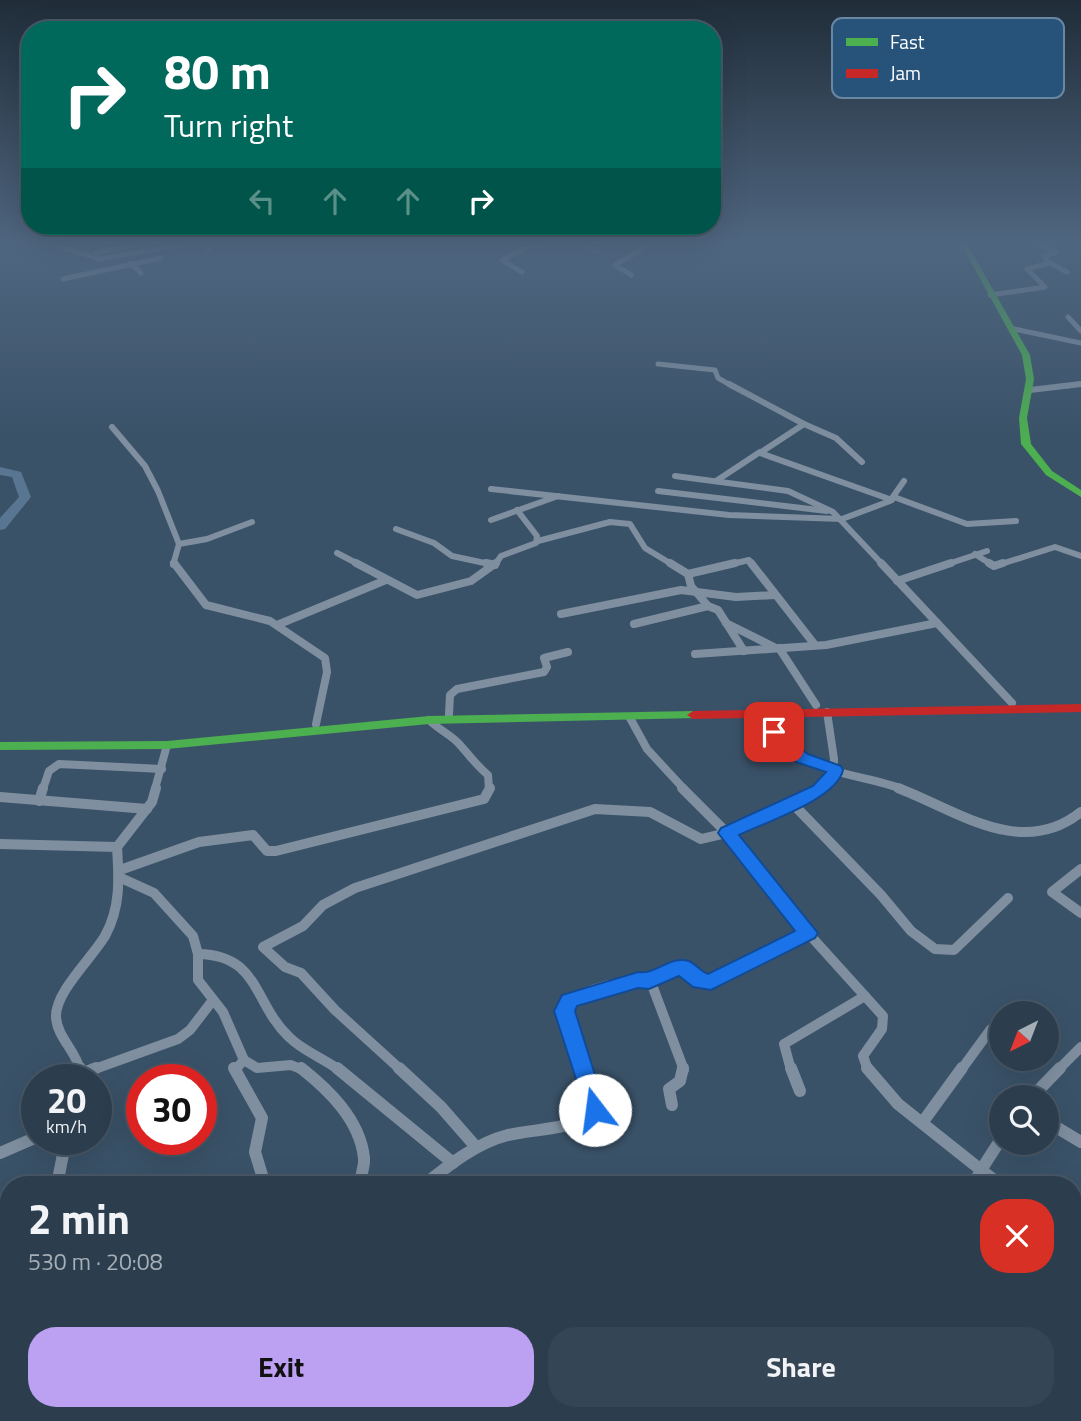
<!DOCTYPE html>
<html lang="en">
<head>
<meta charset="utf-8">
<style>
  body { margin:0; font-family:"Titillium Web",sans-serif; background:#344555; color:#f1f3f6; height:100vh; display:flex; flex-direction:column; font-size:26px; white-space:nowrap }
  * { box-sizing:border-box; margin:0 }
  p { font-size:23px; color:#a6aeb6 }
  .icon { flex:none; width:38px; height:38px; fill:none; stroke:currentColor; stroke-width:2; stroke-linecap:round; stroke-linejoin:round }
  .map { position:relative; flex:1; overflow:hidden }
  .details { position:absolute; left:0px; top:1176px; width:1082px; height:245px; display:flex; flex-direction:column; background:#2c3e4e; border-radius:28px 28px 0 0; box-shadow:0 7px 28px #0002,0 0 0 2px #485766 }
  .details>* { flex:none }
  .hud { position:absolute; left:21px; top:21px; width:700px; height:214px; border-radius:28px; box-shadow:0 7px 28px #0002,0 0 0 2px #485766; background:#00695c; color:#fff; overflow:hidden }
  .needle { width:46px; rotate:222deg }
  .fabs { position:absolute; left:989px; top:1001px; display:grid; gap:14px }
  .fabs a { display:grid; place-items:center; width:70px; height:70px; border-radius:50%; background:#2c3e4e; box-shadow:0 7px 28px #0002,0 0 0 2px #485766; font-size:35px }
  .speed { position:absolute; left:21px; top:1064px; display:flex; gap:14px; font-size:35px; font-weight:700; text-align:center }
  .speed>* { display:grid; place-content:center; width:91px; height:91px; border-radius:50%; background:#2c3e4e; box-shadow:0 7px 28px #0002,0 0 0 2px #485766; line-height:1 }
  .speed small { font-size:18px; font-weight:400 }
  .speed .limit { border:10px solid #d22; background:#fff; color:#111 }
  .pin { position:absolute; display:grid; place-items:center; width:60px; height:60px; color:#fff; margin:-30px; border-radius:14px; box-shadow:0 4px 10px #0006 }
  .me { position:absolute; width:77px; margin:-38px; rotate:345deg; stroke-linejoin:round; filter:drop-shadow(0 0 5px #0008) }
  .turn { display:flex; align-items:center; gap:24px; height:147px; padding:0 28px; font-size:32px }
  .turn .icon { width:91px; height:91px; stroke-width:2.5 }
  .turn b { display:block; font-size:49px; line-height:60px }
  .lanes { display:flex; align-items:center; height:66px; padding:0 28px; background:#0003; justify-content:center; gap:35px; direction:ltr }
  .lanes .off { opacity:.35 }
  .round { display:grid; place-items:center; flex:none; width:74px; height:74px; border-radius:28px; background:#344555 }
  .headline { display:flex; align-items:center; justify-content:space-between; height:119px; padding:0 28px }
  h1 { font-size:42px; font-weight:700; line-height:52px }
  .action { display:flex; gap:14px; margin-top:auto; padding:14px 28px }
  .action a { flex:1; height:80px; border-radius:28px; background:#bca0f2; color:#111; font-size:28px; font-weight:700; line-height:80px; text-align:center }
  .action a+a { background:#344555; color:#f1f3f6 }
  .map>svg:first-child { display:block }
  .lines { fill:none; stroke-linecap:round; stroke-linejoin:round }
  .river { fill:#587692; fill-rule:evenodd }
  .street-far4 { stroke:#7f8f9f; stroke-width:5 }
  .street-far3 { stroke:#7f8f9f; stroke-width:6 }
  .street-far2 { stroke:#7f8f9f; stroke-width:8 }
  .street-far1 { stroke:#7f8f9f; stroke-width:10 }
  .street { stroke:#7f8f9f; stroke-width:12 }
  .fast { fill:#4caf50; fill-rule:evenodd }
  .jam { fill:#c62828; fill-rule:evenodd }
  .route { fill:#1a73e8; stroke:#114b97; stroke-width:2 }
  .key { fill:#27537b; stroke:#6887a3; stroke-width:2 }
  .key-label { font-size:19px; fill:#fff }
</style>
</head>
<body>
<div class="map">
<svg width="1081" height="1421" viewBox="0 0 1081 1421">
  <rect width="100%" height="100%" fill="#3a5268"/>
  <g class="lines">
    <!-- river -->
    <polygon class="river" points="0,467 21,472 31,497 5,529 0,530 0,518 19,497 12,477 0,475"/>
    <!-- street-far4 -->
    <g class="street-far4">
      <polyline points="47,242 100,259 196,242"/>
      <polyline points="204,242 209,250"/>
      <polyline points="573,242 599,251"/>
      <polyline points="96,252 154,242"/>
      <polyline points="131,263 141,273"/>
      <polyline points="1050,263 1067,272"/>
      <polyline points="522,272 502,260 529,246 541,246 546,242"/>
      <polyline points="631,275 615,265 654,242"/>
      <polyline points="63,279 161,258"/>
      <polyline points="990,295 1045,287 1027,269 1049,263 1044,256 1057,252 1035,242"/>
      <polyline points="1068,317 1081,331"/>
      <polyline points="1014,329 1081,343"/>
      <polyline points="658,364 715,370 718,378 732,386"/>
      <polyline points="1067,386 1081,384"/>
    </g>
    <!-- street-far3 -->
    <g class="street-far3">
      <polyline points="729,384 804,424 760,453 892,500"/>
      <polyline points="1030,390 1081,384"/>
      <polyline points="804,424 836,438 862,462"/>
      <polyline points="112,427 145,466 158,491 179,544 173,565"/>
      <polyline points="675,476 788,491 833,512 883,565"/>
      <polyline points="716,481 760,452"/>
      <polyline points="491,489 729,515 842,519 890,501 904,481"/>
      <polyline points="658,491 827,511"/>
      <polyline points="894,497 967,524 1016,521"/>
      <polyline points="491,520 558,496"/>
      <polyline points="396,529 434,543 452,556 494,565"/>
      <polyline points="538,541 610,522 630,524 645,548 673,565"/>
      <polyline points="179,544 207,539 252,522"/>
      <polyline points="337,553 360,565"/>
      <polyline points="975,554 992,565"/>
      <polyline points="495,565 501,556 536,543 537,536 517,510"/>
      <polyline points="728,565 749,560 753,565"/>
      <polyline points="945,565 987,551"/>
      <polyline points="998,565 1055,547 1081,556"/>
    </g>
    <!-- street-far2 -->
    <g class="street-far2">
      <polyline points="174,563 206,605 270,621 325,658 327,672 316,724"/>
      <polyline points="356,563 417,595 471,581 496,563"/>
      <polyline points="486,563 495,565"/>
      <polyline points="670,563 688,574 691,586 708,606"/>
      <polyline points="751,563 815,645"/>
      <polyline points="881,563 1012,703"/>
      <polyline points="989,563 994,566 1003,563"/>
      <polyline points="688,574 735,563"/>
      <polyline points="897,581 951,563"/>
      <polyline points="561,614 681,590 736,597 775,595"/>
      <polyline points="726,623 774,647"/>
      <polyline points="634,624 708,606 718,610 744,651"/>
      <polyline points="277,625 386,580"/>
      <polyline points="779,648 816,705"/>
      <polyline points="695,654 826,645 937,623"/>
      <polyline points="449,714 450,695 457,689 544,672 547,667 544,658 568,652"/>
      <path d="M771 714C780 773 858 772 902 789"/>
      <polyline points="630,718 647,749 684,789"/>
      <path d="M429 720C439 730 453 736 460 745 470 756 477 766 488 775L489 789"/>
      <polyline points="43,789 49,771 59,764 162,769"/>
      <polyline points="155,789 167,745"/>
      <polyline points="820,789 833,778 834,759 827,712"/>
    </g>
    <!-- street-far1 -->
    <g class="street-far1">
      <polyline points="822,788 727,833 808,933 883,1016 882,1029 863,1056 868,1070"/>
      <path d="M898 788C956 810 1022 860 1081 812"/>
      <polyline points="0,797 147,809"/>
      <polyline points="39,801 43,788"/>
      <polyline points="792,803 881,895 911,931 935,949 954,950 1008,898"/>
      <polyline points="0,844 117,847"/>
      <polyline points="1081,869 1052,892 1081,913"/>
      <polyline points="120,870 199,842 253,835 267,851 276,851 484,799 490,788"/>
      <polyline points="121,878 154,893 193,936 198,954 198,980 223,1012 244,1060 257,1068 291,1065 303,1070"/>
      <path d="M198 954C260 955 253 1003 289 1037 303 1051 323 1058 339 1070"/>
      <polyline points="649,982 655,976 682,967 700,982 711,982 808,933"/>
      <path d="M80 1070C76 1051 57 1037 56 1017 55 992 92 958 105 936 121 907 119 878 117 847L152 802 156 788"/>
      <polyline points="92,1070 178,1039 190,1030 213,1000"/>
      <polyline points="235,1070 244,1060"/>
      <polyline points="401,1070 335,1010 301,973 285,967 263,947 303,926 323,905 355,888 595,809 650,812 701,839 727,833 682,788"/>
      <path d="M585 1070 564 1011 565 1005C585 989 627 976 652 985L684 1070"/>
      <polyline points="791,1070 784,1044 865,996"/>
      <polyline points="961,1070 991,1029"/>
      <polyline points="1058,1070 1081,1047"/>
    </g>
    <!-- street -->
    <g class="street">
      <polyline points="80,1068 80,1080"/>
      <polyline points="234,1068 262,1118 255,1152 265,1185"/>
      <path d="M301 1068C329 1090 360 1120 364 1158 365 1168 359 1175 362 1185"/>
      <polyline points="337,1068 453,1163"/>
      <polyline points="399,1068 441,1107 476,1147"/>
      <polyline points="791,1068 800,1091"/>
      <polyline points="867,1068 898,1104 981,1170 973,1185"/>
      <polyline points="81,1074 96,1068"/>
      <polyline points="1032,1097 1060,1068"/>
      <polyline points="672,1105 669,1089 680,1081 683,1068"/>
      <polyline points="1046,1121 1081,1142"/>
      <polyline points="922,1123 962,1068"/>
      <polyline points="1001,1139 981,1170 1001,1185"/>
      <polyline points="0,1153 37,1137"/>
      <polyline points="57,1185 66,1139"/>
      <path d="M424 1185C449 1165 476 1143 508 1135 537 1129 565 1130 592 1115L596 1103 584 1068"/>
      <polyline points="0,1226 9,1223"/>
      <polyline points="1073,1226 1081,1231"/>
      <polyline points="1073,1309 1081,1310"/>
      <polyline points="1073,1382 1081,1409"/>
      <polyline points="141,1412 146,1421"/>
      <polyline points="836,1412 839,1421"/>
      <polyline points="898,1412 902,1421"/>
      <polyline points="981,1412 984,1421"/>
      <polyline points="284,1421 287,1412"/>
    </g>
    <!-- fast -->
    <g class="fast">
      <polygon points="960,242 966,242 1030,355 1034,379 1027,418 1031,444 1052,471 1081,490 1081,497 1046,475 1021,444 1019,418 1026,379 1022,355"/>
      <polygon points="693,711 699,715 697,718 429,724 167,749 0,750 0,742 167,741 429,716"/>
    </g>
    <!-- jam -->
    <polygon class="jam" points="1081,704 1081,712 693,719 687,715 693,711"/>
  </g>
  <!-- sky -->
  <linearGradient id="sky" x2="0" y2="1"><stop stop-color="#202d39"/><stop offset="0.55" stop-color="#4f6680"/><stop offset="1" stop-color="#4f6680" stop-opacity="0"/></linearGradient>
  <rect width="1081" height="441" fill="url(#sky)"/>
  <!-- route -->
  <path class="route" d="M774 727 808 754 841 766 843 770C837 799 766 822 739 835L818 933 815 938 711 990 693 987 679 976 649 989 638 988 577 1006 575 1011 606 1110 603 1116 595 1119 588 1116 554 1011 562 995 638 972C656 975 670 955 689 961 696 964 701 972 708 974L795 931 718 833 721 828 813 786 826 772 796 762 768 735 766 732Z"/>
  <!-- legend -->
  <rect x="832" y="18" width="232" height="80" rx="10" class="key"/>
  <rect x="846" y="38" width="32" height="8" fill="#4caf50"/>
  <rect x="846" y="69" width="32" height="9" fill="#c62828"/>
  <g class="key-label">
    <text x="890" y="49">Fast</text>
    <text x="890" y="80">Jam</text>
  </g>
</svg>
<div class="fabs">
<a><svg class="needle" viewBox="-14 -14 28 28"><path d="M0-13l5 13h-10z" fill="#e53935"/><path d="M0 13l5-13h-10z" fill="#a6aeb6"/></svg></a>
<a><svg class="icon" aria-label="search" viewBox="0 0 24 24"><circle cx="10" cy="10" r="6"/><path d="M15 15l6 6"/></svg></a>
</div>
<div class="speed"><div>20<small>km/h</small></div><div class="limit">30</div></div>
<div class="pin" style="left:774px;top:732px;background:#d93025"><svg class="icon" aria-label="arrive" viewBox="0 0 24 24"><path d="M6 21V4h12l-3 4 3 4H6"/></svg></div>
<svg class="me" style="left:595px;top:1110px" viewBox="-20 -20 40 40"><circle r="19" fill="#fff"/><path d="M0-13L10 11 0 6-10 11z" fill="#1a73e8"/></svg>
<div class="hud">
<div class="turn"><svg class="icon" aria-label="right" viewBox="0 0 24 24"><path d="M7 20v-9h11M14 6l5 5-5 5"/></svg><div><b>80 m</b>Turn right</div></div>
<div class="lanes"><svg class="icon off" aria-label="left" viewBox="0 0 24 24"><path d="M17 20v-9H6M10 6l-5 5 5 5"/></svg><svg class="icon off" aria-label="ahead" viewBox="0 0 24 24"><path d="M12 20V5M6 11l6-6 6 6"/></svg><svg class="icon off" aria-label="ahead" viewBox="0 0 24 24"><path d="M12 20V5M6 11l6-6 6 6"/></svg><svg class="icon" aria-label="right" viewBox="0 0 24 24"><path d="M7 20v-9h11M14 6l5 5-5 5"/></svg></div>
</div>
<section class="details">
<div class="headline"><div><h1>2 min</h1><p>530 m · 20:08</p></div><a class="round" style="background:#d93025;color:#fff"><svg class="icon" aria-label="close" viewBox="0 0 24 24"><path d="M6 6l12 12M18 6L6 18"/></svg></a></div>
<div class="action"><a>Exit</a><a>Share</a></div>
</section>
</div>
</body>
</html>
